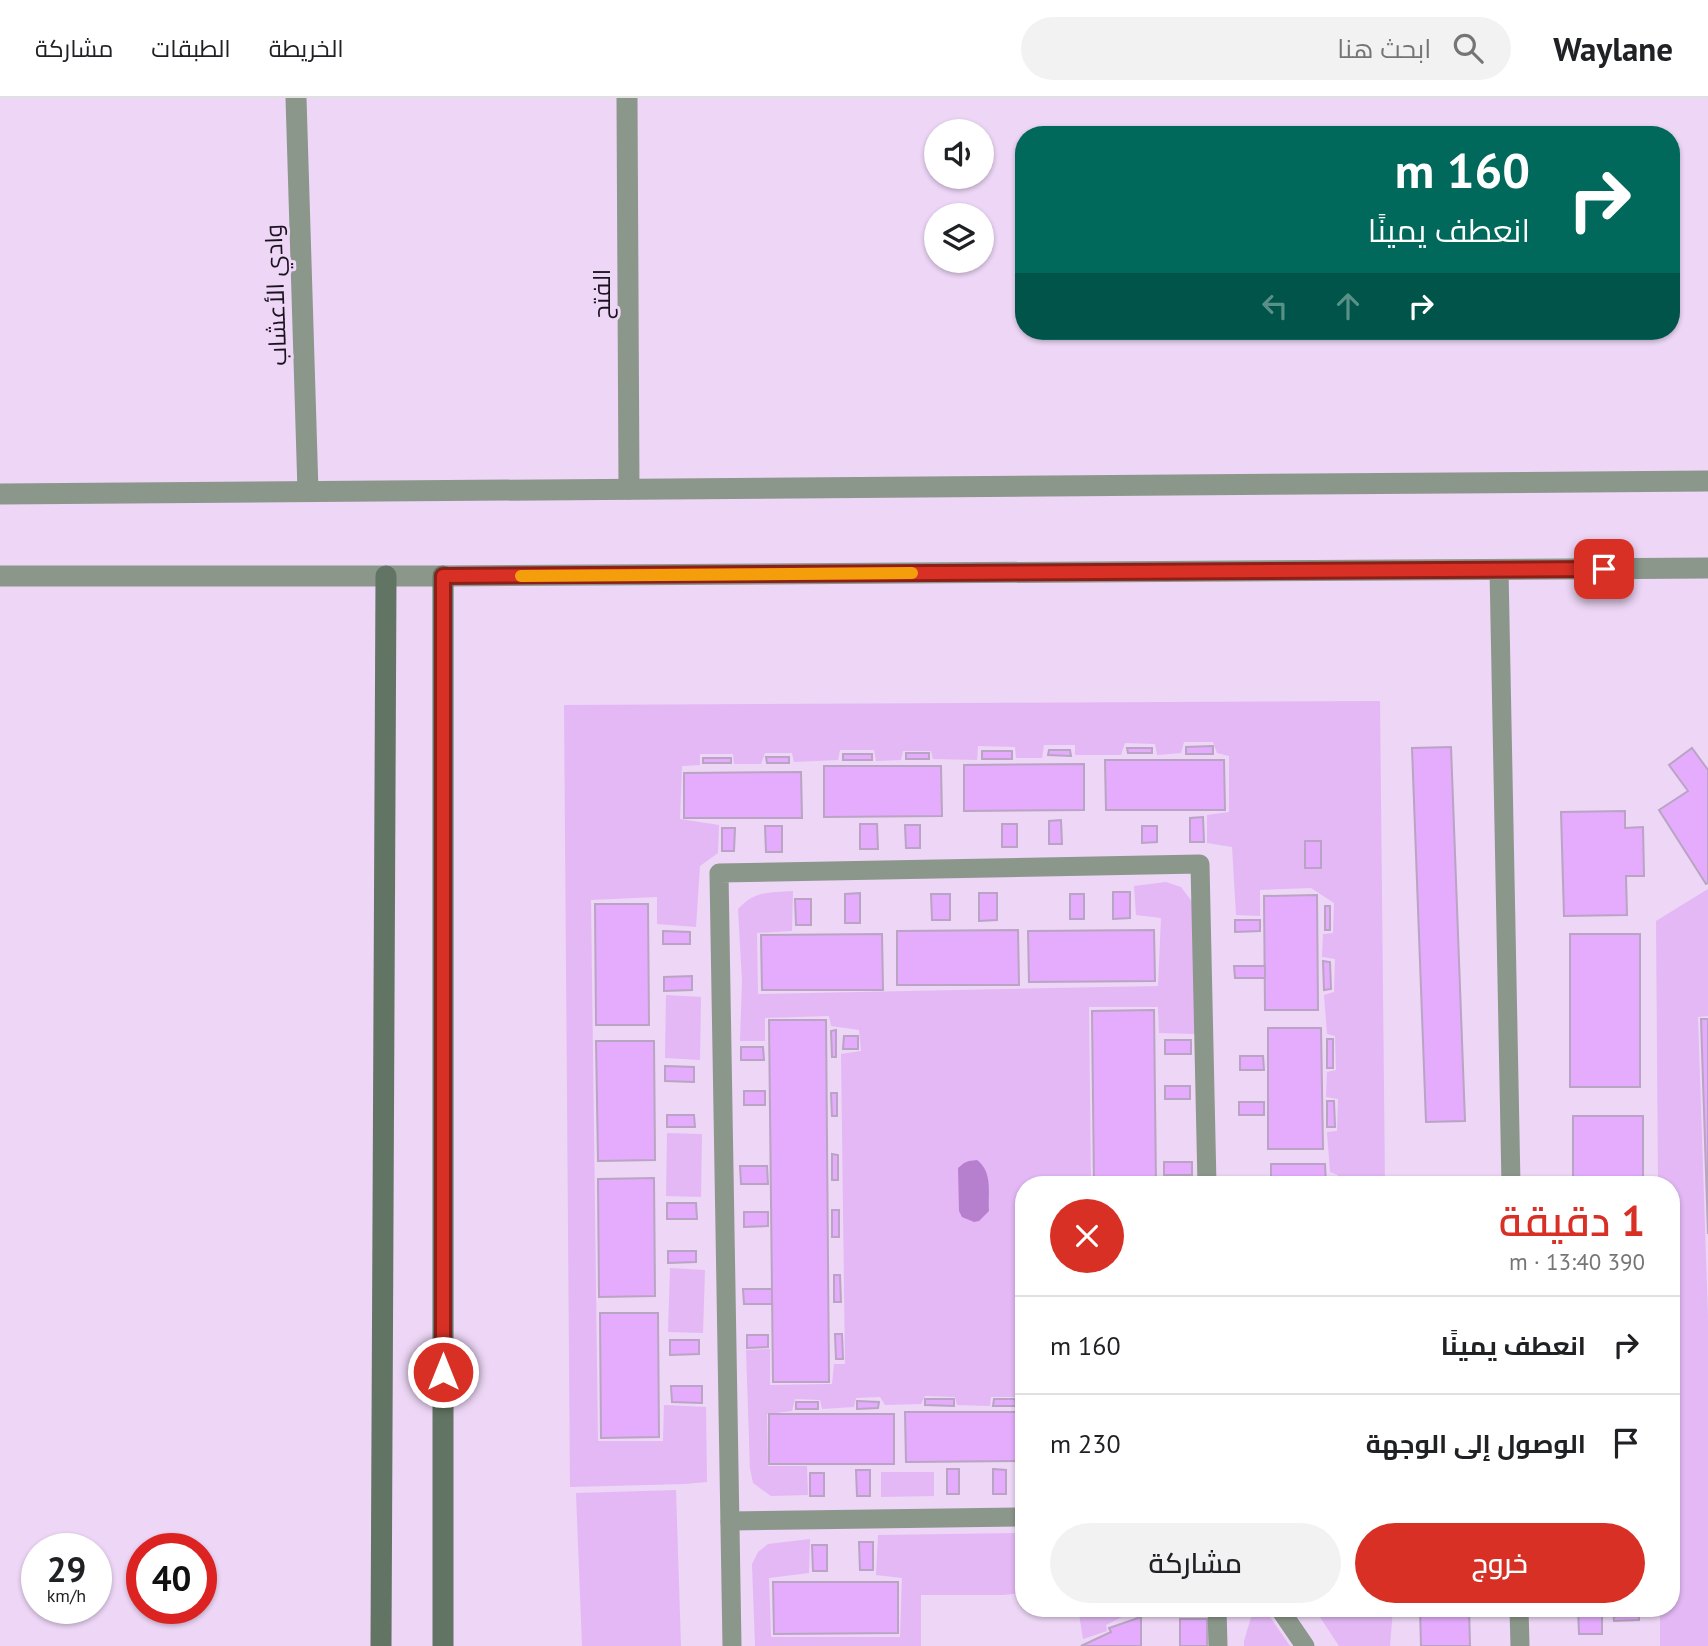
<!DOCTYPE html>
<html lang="ar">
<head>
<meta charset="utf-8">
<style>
  body { margin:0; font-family:"PT Sans",Cairo,sans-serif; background:#f2f2f2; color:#202124; direction:rtl; height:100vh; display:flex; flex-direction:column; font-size:26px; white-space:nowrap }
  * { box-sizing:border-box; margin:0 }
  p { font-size:23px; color:#757577 }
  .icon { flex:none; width:38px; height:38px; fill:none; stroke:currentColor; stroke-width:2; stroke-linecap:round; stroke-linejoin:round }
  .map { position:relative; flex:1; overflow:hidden; direction:ltr }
  .drawer { position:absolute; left:1015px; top:1078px; width:665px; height:441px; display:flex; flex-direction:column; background:#fff; border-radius:28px; box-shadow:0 2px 5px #0004; direction:rtl }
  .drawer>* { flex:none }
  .guide { position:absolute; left:1015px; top:28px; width:665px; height:214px; border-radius:28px; box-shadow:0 2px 5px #0004; direction:rtl; background:#00695c; color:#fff; overflow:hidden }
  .buttons { position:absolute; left:924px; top:21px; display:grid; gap:14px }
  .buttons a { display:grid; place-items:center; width:70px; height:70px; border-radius:50%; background:#fff; box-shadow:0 2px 5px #0004; font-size:35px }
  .speed { position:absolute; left:21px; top:1435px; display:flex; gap:14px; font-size:35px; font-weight:700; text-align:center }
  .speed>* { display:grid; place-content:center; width:91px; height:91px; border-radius:50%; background:#fff; box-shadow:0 2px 5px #0004; line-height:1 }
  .speed small { font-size:18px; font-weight:400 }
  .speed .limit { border:10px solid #d22; background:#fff; color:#111 }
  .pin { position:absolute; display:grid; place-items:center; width:60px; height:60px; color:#fff; margin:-30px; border-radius:14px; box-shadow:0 4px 10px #0006 }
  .me { position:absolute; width:77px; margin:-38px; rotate:0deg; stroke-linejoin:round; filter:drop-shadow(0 0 5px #0008) }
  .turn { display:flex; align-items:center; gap:24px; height:147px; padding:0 35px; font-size:32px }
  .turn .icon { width:91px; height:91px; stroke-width:2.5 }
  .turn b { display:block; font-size:49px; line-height:60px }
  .lanes { display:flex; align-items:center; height:66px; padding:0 35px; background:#0003; justify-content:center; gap:35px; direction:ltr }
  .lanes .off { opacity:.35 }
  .round { display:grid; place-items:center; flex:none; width:74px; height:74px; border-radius:37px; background:#f2f2f2 }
  .head { display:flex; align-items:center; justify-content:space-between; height:119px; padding:0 35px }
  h1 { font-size:42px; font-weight:600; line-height:52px; color:#d93025 }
  .button { display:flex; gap:14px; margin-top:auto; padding:14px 35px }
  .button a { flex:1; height:80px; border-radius:42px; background:#d93025; color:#fff; font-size:28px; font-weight:600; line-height:80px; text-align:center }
  .button a+a { background:#f2f2f2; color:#202124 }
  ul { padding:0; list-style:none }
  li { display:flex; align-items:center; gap:21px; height:98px; padding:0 35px; border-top:2px solid #e0e0e0 }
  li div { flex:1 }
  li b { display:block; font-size:26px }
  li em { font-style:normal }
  header { display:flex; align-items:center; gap:42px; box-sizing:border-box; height:98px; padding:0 35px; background:#fff; border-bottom:2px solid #e0e0e0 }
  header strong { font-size:33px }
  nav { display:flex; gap:38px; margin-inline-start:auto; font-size:24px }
  .search { width:490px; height:63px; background:#f2f2f2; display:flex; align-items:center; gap:18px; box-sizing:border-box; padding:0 24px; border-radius:38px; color:#757577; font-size:26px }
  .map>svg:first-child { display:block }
  .green { fill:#e3b8f5 }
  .water { fill:#b780ce }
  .building { fill:#e5acfd; stroke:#b9a4c3; stroke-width:2 }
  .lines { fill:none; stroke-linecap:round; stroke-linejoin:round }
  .lane { stroke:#8b978b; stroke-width:19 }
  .street { stroke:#8b978b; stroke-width:21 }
  .secondary { stroke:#627463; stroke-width:21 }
  .route-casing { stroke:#8d1f18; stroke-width:18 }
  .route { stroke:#d93025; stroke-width:12 }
  .slow { stroke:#f59e0b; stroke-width:12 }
  .labels { text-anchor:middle; stroke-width:6; stroke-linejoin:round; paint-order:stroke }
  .street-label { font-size:24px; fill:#1a121d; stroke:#edd6f6 }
</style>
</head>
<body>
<header>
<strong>Waylane</strong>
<div class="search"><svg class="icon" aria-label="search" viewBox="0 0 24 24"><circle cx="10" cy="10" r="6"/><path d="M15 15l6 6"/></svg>ابحث هنا</div>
<nav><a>الخريطة</a><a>الطبقات</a><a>مشاركة</a></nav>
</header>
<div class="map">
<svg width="1708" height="1548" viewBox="0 0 1708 1548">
  <rect width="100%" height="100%" fill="#edd6f6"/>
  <!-- green -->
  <g class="green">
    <polygon points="1380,603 1385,1087 1338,1087 1338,1077 1330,1074 1327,1034 1337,1033 1338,1001 1326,999 1327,974 1336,972 1335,938 1327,936 1324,897 1334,894 1335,861 1322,859 1323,836 1333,835 1334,805 1311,790 1260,792 1260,818 1236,817 1232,749 1207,745 1207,717 1229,714 1229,658 1217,655 1213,644 1184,644 1181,655 1157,657 1155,646 1125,645 1121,657 1075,657 1075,647 1044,647 1042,660 1016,660 1015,649 978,648 977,662 933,661 931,653 903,653 901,662 876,663 874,652 840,652 838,662 794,664 792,655 765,655 761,666 734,666 733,656 700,656 700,667 682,668 680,721 719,727 718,755 700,768 696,829 657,826 657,799 591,802 598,1343 663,1343 664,1307 706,1309 707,1384 685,1386 570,1389 564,607"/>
    <path d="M1166 784 1181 789 1193 805 1197 936 1159 935 1158 909H1089L1091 1087H1024V1307L1019 1308 1017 1299H991L990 1308 957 1307 955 1299 925 1298 921 1306 885 1307 880 1299 856 1300 854 1309 822 1311 820 1302 795 1301 792 1313 767 1316 768 1368H807L808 1397 771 1398 753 1385 750 1371 746 1252 770 1251V1287L832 1286 834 1266H845L841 956 861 953 859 932 831 928 829 918 765 920V943H740L742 883 738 811C755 792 770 795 793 793L792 833 757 835 758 896 1158 888 1161 820 1136 817 1134 788Z"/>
    <polygon points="1708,791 1708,918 1698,919 1708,1220 1708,1548 1660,1548 1660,1510 1671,1510 1671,1087 1658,1087 1656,823"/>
    <polygon points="666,897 701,899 700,962 665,960"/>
    <polygon points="667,1035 702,1036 701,1099 666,1098"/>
    <polygon points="670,1170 705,1172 703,1235 668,1234"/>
    <polygon points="881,1374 934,1374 934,1398 881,1399"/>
    <polygon points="676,1392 681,1548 582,1548 576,1395"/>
    <polygon points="1024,1435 1024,1495 1003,1497 921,1497 921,1548 755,1548 752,1466 758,1454 768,1446 810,1441 809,1475 769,1480 771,1539 900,1539 902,1480 876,1477 878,1437"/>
    <polygon points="1078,1510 1140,1510 1106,1527 1107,1533 1083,1541"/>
    <polygon points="1314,1510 1393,1510 1390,1548 1339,1548"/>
    <polygon points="1266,1513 1290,1548 1244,1548 1244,1543 1252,1516"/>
  </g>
  <!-- water -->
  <path class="water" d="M969 1063 977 1062C993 1074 988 1095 989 1113L979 1123 974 1124 962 1119 959 1113 958 1070 964 1065Z"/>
  <!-- building -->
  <g class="building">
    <polygon points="1213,648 1213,656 1186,656 1186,649"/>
    <polygon points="1451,649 1465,1023 1426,1024 1412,650"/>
    <polygon points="1127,650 1152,650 1152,655 1128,655"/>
    <polygon points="1692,650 1708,672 1708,785 1706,786 1659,712 1688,693 1669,667"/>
    <polygon points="1049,652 1070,652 1071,658 1048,657"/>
    <rect x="982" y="653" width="30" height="8"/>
    <rect x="906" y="655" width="23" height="6"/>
    <rect x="843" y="656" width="29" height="6"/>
    <polygon points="766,659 789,659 789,665 767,665"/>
    <rect x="703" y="660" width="28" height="5"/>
    <polygon points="1105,662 1224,662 1225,712 1106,712"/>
    <polygon points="1084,666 1084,712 964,713 964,667"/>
    <polygon points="824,668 941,668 942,718 824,719"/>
    <polygon points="801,674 802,720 684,720 684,675"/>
    <polygon points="1625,713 1625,730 1643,729 1644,778 1626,778 1627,817 1564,818 1561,714"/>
    <polygon points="1203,719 1204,744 1190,744 1190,720"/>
    <polygon points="1061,722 1062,746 1049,746 1049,723"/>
    <polygon points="860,726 877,726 878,751 860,751"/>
    <rect x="1002" y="726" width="15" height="23"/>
    <polygon points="905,727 920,727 920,750 906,750"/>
    <polygon points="765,728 782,728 782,754 766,754"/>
    <polygon points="1142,728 1157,728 1157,744 1142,745"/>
    <polygon points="722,730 735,730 734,753 722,753"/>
    <rect x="1305" y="743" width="16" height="27"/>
    <polygon points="1113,794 1130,794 1130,820 1113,821"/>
    <polygon points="860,795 860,825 845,825 845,796"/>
    <polygon points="979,795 997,795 997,822 979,823"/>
    <polygon points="931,796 950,796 950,822 932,822"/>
    <rect x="1070" y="796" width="14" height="25"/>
    <polygon points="1317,797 1318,912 1265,912 1264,798"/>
    <polygon points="795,801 811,801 811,827 796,827"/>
    <polygon points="595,806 648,806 649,927 596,927"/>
    <rect x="1325" y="808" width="5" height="24"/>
    <polygon points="1235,822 1260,822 1260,833 1235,834"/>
    <polygon points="1018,832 1019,887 897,887 897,833"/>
    <polygon points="1154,832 1155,883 1029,884 1028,833"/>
    <polygon points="663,833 690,834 690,846 663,846"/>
    <polygon points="882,836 883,892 762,892 761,837"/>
    <rect x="1570" y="836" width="70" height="153"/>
    <polygon points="1323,863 1330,864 1331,891 1324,892"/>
    <polygon points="1234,868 1265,868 1265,880 1235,880"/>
    <polygon points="692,878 692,892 664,893 664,879"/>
    <polygon points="1154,912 1156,1087 1094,1087 1092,913"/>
    <polygon points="1701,921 1708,921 1708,1136"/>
    <polygon points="769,922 826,922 829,1284 773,1284"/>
    <polygon points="1268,930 1321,930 1323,1051 1268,1051"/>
    <polygon points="836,932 836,959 832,959 831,933"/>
    <polygon points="844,938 858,938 858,951 843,951"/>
    <rect x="1327" y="941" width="6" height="29"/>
    <rect x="1165" y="942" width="26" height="14"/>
    <polygon points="596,943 654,943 655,1062 598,1063"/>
    <polygon points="741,949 763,949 764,962 741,962"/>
    <polygon points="1240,958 1263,958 1264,972 1240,972"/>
    <polygon points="665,968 694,969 694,984 665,983"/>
    <rect x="1165" y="988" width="25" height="13"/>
    <rect x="744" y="993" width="21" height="14"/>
    <polygon points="831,995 837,995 837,1018 832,1018"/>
    <polygon points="1327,1003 1334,1003 1335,1029 1327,1029"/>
    <rect x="1239" y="1004" width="25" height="13"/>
    <polygon points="667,1017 694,1017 695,1029 667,1029"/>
    <rect x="1573" y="1018" width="70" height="69"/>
    <polygon points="832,1056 838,1057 838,1082 832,1082"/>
    <rect x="1164" y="1064" width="28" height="13"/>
    <polygon points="1271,1066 1325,1066 1326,1087 1271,1087"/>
    <polygon points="740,1068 767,1068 768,1086 741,1086"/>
    <polygon points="654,1080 655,1198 599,1199 598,1081"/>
    <polygon points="667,1105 696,1105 697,1121 667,1121"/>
    <rect x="832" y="1112" width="7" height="27"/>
    <polygon points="744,1114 768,1114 768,1128 744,1129"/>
    <polygon points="668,1153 696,1153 696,1164 668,1165"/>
    <polygon points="834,1177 840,1177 841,1204 834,1204"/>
    <polygon points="743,1191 772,1191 772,1206 744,1206"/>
    <polygon points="600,1215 658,1215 659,1339 601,1340"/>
    <polygon points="835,1236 842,1236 843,1261 836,1261"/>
    <polygon points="747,1237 768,1237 768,1249 747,1250"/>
    <polygon points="670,1242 699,1242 699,1256 670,1257"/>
    <polygon points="671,1288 702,1288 702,1305 672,1304"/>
    <polygon points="925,1301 954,1301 954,1308 925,1307"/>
    <polygon points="994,1301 1015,1301 1016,1308 993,1308"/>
    <polygon points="857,1303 879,1304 878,1310 857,1311"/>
    <rect x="796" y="1304" width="22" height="7"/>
    <polygon points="905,1314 1024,1314 1024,1363 906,1364"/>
    <rect x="769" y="1316" width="125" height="50"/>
    <rect x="947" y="1371" width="12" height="25"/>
    <polygon points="993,1371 1006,1372 1006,1396 993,1396"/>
    <polygon points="856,1372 870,1372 870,1398 857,1398"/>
    <rect x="810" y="1375" width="14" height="23"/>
    <polygon points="859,1444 873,1444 873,1472 860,1472"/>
    <polygon points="812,1447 827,1447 827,1473 813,1473"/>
    <polygon points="773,1484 898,1484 898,1535 774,1536"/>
    <polygon points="1420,1510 1469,1510 1470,1548 1421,1548"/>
    <polygon points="1578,1510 1602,1510 1602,1536 1579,1536"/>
    <polygon points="1613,1510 1639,1510 1639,1522 1614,1523"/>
    <polygon points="1141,1519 1141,1548 1081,1548 1111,1534 1109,1530"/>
    <rect x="1180" y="1521" width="27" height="27"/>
  </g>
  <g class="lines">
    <!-- lane -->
    <g class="lane">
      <polyline points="1499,471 1511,1087"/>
      <polyline points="730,1423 1024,1419"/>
      <polyline points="1217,1510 1218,1548"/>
      <polyline points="1279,1510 1305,1548"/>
      <polyline points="1519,1510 1520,1548"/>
      <polyline points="732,1548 719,775 1200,766 1207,1087"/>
    </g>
    <!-- street -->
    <g class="street">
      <polyline points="296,0 308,393"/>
      <polyline points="627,0 629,391"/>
      <polyline points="0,396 1708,383"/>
      <polyline points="0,478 443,478 1708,470"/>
    </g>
    <!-- secondary -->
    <g class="secondary">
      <polyline points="381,1548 386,478"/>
      <polyline points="443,1548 443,478"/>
    </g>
  </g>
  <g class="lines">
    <defs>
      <polyline id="route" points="443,1274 443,478 1604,471"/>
    </defs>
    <!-- route casing -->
    <use href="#route" class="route-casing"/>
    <!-- route -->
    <use href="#route" class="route"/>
    <!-- slow -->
    <polyline class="slow" points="521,478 912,475"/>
  </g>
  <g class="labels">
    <!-- street labels -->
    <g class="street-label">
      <text transform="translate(602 196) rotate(-90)" y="8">الفتح</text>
      <text transform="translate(276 197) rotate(-92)" y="8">وادي الأعشاب</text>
    </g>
  </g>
</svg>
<div class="buttons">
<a><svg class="icon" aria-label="sound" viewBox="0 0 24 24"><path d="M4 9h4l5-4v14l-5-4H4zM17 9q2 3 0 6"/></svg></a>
<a><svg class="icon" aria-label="layers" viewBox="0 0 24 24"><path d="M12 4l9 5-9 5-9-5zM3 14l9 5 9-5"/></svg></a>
</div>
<div class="speed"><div>29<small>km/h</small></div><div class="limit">40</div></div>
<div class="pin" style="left:1604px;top:471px;background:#d93025"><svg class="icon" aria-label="arrive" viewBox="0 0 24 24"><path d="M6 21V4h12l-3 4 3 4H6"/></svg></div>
<svg class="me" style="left:443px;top:1274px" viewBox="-20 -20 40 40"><circle r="17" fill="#d93025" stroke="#fff" stroke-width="3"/><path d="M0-11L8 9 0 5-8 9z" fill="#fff"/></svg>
<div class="guide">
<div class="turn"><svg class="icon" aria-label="right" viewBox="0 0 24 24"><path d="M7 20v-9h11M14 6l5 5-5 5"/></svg><div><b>160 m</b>انعطف يمينًا</div></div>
<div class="lanes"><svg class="icon off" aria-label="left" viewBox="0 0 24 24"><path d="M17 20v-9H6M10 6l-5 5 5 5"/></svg><svg class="icon off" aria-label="ahead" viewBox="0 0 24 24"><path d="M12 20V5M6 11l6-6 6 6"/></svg><svg class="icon" aria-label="right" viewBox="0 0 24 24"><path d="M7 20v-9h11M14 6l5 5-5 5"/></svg></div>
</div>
<section class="drawer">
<div class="head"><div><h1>1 دقيقة</h1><p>390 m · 13:40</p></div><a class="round" style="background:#d93025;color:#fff"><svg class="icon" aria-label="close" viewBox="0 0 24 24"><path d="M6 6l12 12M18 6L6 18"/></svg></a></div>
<ul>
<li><svg class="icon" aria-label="right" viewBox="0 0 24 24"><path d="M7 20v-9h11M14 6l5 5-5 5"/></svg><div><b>انعطف يمينًا</b></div><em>160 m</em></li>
<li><svg class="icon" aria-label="arrive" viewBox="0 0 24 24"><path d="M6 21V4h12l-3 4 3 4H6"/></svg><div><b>الوصول إلى الوجهة</b></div><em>230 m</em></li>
</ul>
<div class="button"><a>خروج</a><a>مشاركة</a></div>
</section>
</div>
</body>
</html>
